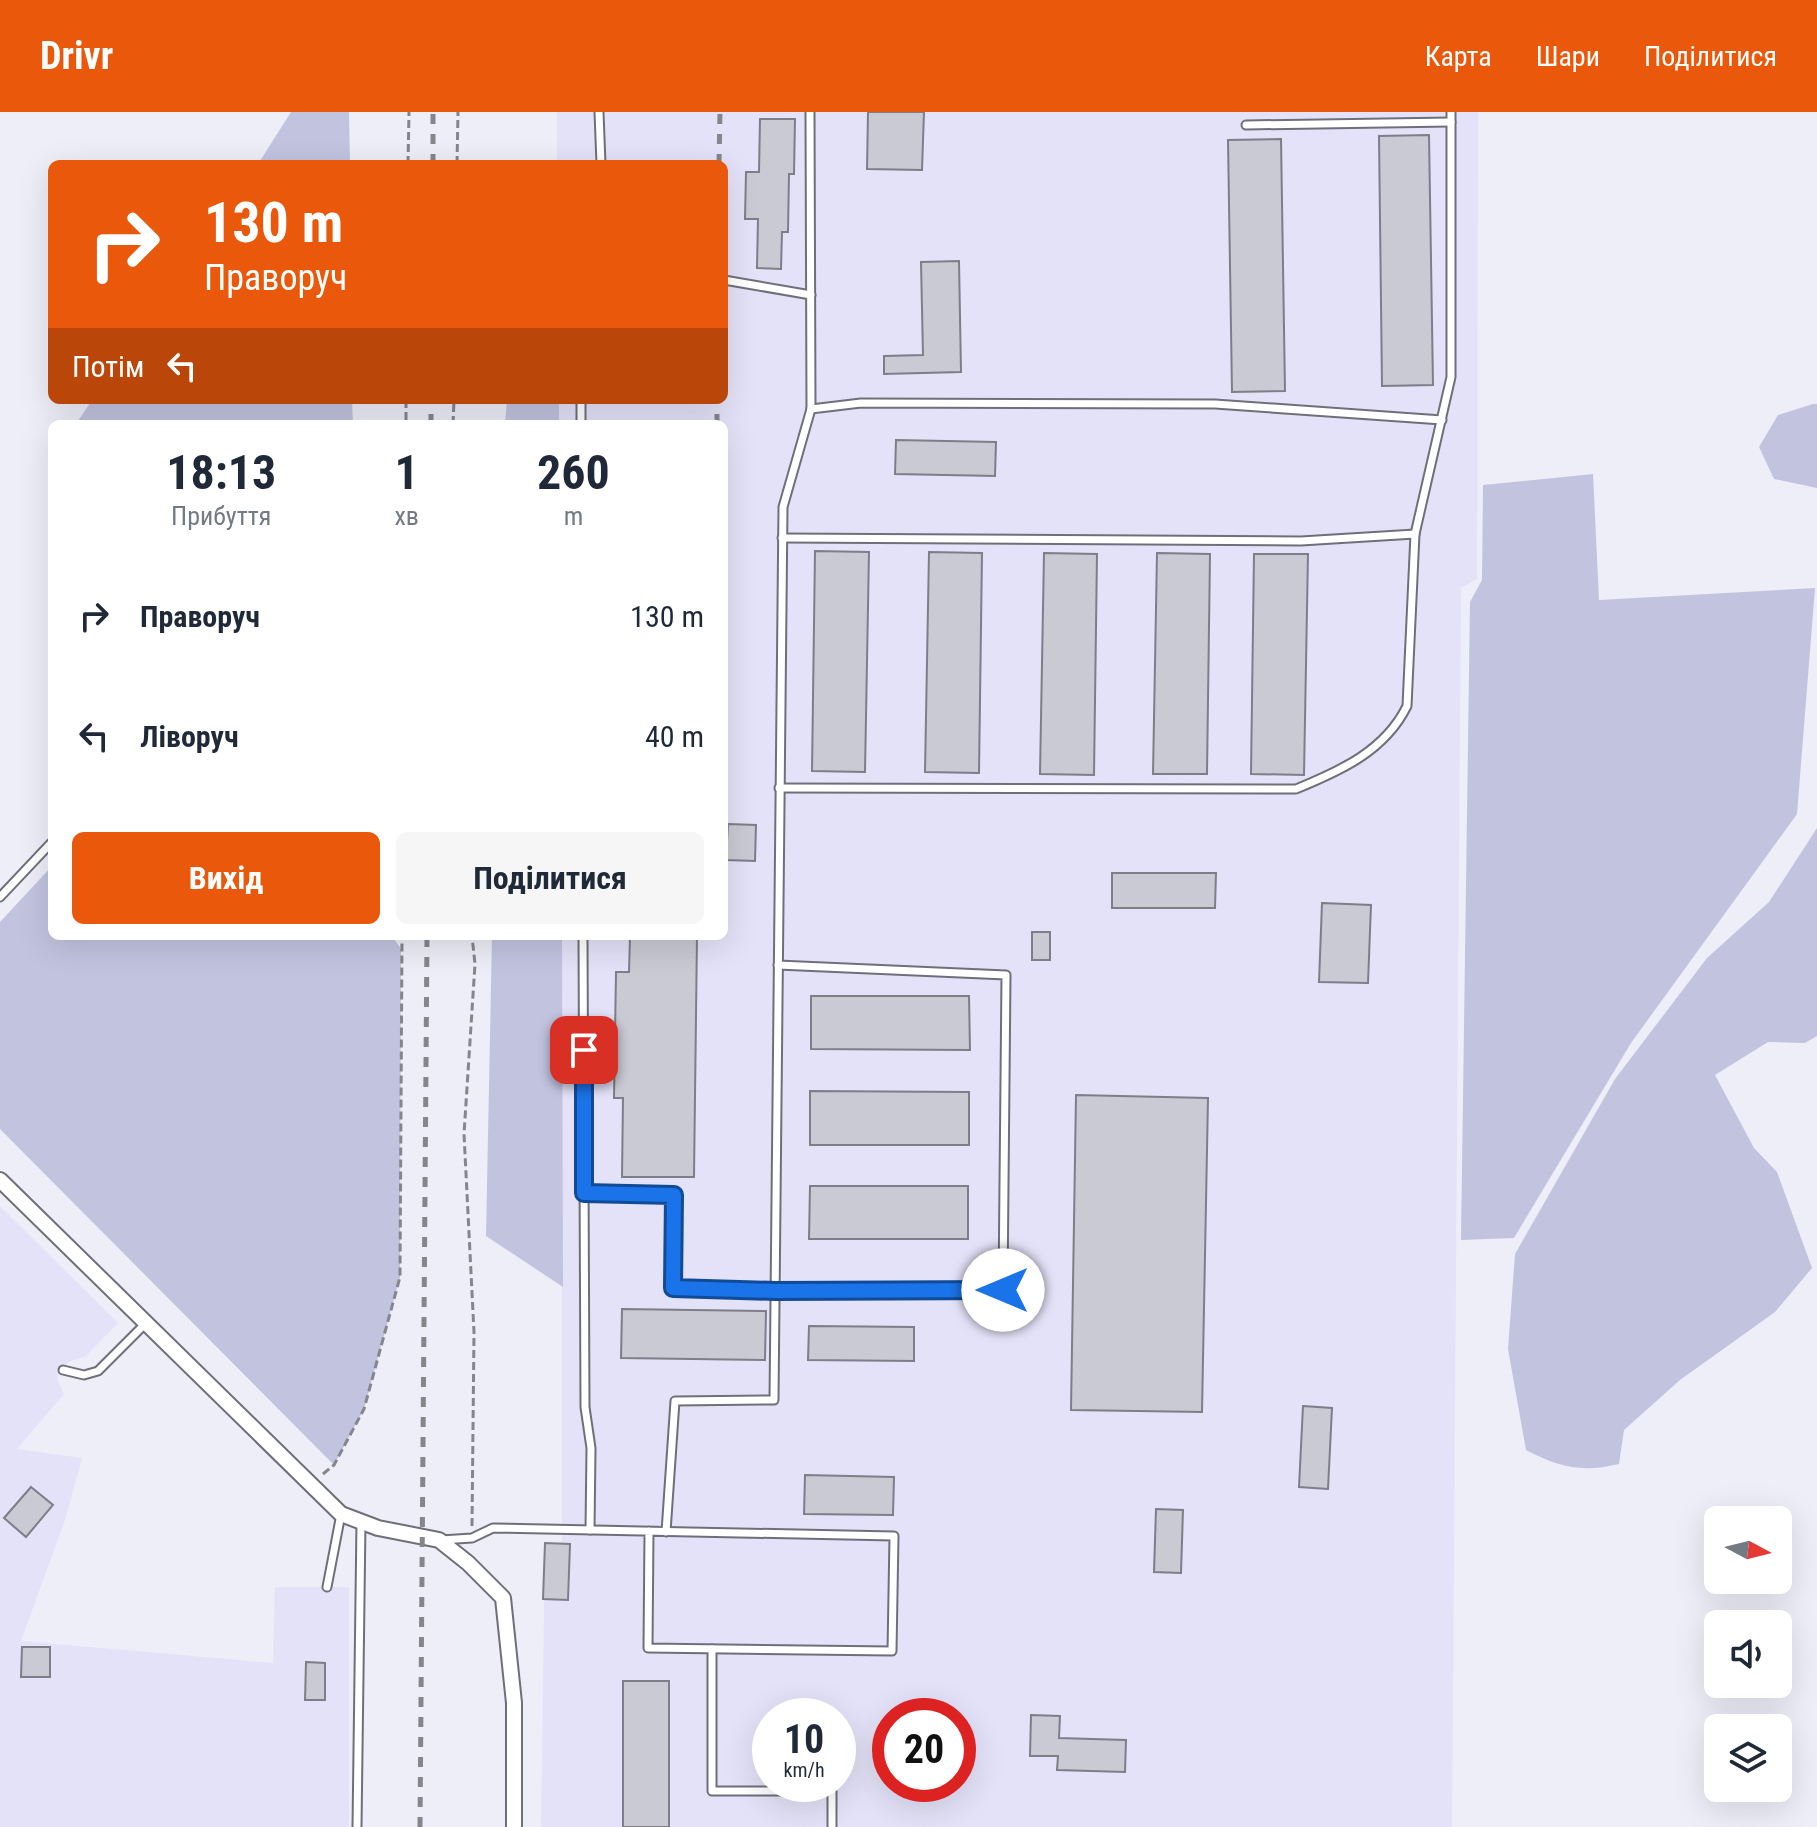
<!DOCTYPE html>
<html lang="uk">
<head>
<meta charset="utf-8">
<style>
  body { margin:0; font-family:"Roboto Condensed",sans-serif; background:#f6f6f7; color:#1f2937; height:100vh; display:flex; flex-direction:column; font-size:30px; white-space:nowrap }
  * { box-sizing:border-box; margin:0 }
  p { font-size:26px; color:#747a83 }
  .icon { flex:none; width:44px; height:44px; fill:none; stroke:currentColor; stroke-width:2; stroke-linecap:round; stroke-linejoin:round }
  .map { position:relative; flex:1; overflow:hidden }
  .details { position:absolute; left:48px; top:308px; width:680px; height:520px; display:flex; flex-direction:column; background:#fff; border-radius:12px; box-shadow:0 8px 32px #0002 }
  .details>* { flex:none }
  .banner { position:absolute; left:48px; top:48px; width:680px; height:244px; border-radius:12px; box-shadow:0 8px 32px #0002; background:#ea580c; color:#fff; overflow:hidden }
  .needle { width:52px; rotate:97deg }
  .controls { position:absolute; left:1704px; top:1394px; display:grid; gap:16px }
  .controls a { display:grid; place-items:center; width:88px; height:88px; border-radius:12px; background:#fff; box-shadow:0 8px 32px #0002; font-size:40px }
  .speed { position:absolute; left:752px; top:1586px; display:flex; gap:16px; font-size:40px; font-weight:700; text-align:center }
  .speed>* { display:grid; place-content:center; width:104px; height:104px; border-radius:50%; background:#fff; box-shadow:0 8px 32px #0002; line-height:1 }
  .speed small { font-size:20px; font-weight:400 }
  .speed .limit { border:12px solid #d22; background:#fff; color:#111 }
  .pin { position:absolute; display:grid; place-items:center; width:68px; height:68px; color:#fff; margin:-34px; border-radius:16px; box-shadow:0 4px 12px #0006 }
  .me { position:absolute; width:88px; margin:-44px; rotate:270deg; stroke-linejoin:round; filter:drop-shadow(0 0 6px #0008) }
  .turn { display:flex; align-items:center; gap:28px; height:168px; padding:0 24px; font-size:36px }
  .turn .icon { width:104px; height:104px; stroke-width:2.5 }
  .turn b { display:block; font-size:56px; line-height:68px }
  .then { display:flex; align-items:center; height:76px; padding:0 24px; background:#0003; gap:16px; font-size:30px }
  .eta { display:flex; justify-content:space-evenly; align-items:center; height:136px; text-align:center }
  .eta b { font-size:48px; font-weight:700; line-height:56px }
  .primary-button { display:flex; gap:16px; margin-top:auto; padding:16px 24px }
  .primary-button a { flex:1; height:92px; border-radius:12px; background:#ea580c; color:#fff; font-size:32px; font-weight:700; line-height:92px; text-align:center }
  .primary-button a+a { background:#f6f6f7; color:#1f2937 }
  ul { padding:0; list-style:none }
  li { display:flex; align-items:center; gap:24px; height:120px; padding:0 24px }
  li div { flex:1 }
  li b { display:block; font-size:30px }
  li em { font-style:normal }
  header { display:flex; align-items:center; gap:48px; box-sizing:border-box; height:112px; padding:0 40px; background:#ea580c; color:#fff }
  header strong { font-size:38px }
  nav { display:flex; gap:44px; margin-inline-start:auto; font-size:28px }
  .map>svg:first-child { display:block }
  .industrial { fill:#e4e2f8; fill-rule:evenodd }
  .green { fill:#c2c3df }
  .building { fill:#c9cad4; stroke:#7d7e88; stroke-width:2 }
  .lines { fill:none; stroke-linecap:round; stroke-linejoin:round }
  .service-casing { stroke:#6e6f78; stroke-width:11 }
  .minor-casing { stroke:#6e6f78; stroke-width:18 }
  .path { stroke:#85868d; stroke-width:3; stroke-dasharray:8 4; stroke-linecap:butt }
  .service { stroke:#fff; stroke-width:7 }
  .minor { stroke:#fff; stroke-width:14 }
  .rail { stroke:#85858c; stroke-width:5; stroke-dasharray:10 10; stroke-linecap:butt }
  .route-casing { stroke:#114b97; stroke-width:20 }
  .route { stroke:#1a73e8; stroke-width:14 }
</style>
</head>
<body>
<header>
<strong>Drivr</strong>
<nav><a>Карта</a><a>Шари</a><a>Поділитися</a></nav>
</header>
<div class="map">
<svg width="1817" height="1715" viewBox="0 0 1817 1715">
  <rect width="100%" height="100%" fill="#edeef8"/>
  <!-- industrial -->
  <g class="industrial">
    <path d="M557 0H1478L1477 467 1461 476 1452 1715H541L545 1431H562V824H724V312H559V288H724V52H557ZM770 1604H838V1672H770ZM890 1604H958V1672H890Z"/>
    <polygon points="0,1094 118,1211 86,1244 68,1250 57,1266 64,1282 17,1337 82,1346 66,1405 21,1529 273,1551 275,1475 349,1475 349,1715 0,1715"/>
  </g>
  <!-- green -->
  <g class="green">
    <polygon points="291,0 349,0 350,52 258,52"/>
    <polygon points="92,288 352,288 353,312 76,312"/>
    <polygon points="507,288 559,288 559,312 505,312"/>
    <polygon points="1813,292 1817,292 1817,376 1774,367 1759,335 1778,303"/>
    <polygon points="1593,362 1599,488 1815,476 1797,702 1631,931 1514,1126 1461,1128 1470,490 1482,468 1483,373"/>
    <path d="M1817 716V924L1805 931 1768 930 1715 963 1754 1036 1777 1060 1812 1156 1775 1200 1680 1268 1624 1318 1619 1352C1581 1361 1559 1355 1526 1338L1508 1237 1515 1142 1615 967 1707 846 1769 790Z"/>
    <polygon points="52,754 52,824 392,824 401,837 400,1165 364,1297 334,1353 0,1017 0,810"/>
    <polygon points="492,824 562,824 563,1175 486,1124"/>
  </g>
  <!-- building -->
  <g class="building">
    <polygon points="868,0 924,0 922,58 867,57"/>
    <polygon points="760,7 795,7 794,62 789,62 788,120 782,120 781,157 757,156 758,107 745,107 746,60 759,60"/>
    <polygon points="1429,23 1433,273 1382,274 1379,24"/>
    <polygon points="1281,27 1285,279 1232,280 1228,28"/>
    <polygon points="959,149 961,260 884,262 884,244 923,243 921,150"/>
    <polygon points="896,328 996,330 995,364 895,362"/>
    <polygon points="815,439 869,440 865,660 812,659"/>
    <polygon points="929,440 982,441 979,661 925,660"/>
    <polygon points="1044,441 1097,442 1094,663 1040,662"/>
    <polygon points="1157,441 1210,442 1207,662 1153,662"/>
    <polygon points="1254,442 1308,442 1304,663 1251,662"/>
    <polygon points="728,712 756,713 755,749 726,748"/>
    <polygon points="1112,761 1216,761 1215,796 1112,796"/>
    <polygon points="1322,791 1371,793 1368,871 1319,870"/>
    <rect x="1032" y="820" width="18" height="28"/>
    <polygon points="630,824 697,824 694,1065 622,1065 623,986 614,986 616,860 629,860"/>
    <polygon points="811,884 969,884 970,938 811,937"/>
    <polygon points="810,979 969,980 969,1033 810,1033"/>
    <polygon points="1076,983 1208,986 1202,1300 1071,1298"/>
    <polygon points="810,1074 968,1074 968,1127 809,1127"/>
    <polygon points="622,1197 766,1199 765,1248 621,1246"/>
    <polygon points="809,1214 914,1215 914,1249 808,1248"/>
    <polygon points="1303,1294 1332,1296 1328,1377 1299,1375"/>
    <polygon points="805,1363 894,1365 893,1403 804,1402"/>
    <polygon points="31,1375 53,1393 26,1425 4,1406"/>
    <polygon points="1156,1397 1183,1398 1181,1461 1154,1460"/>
    <polygon points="545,1431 570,1432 568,1488 543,1487"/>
    <polygon points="22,1535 50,1535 50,1565 21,1565"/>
    <polygon points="306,1550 325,1551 325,1588 305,1588"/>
    <rect x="623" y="1569" width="46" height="146"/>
    <polygon points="1031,1603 1060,1604 1059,1626 1126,1628 1125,1660 1057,1658 1058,1644 1030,1644"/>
  </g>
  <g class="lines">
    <defs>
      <g id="service">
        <polyline points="599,0 601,52"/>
        <polyline points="1246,13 1451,10"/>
        <polyline points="724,168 811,183"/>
        <polyline points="581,288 581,312"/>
        <polyline points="811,297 861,291 1215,292 1442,308"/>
        <polyline points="782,426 1301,429 1415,422"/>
        <path d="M779 676 1296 677C1340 659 1385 639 1407 594L1415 422 1451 265V0"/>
        <polyline points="0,785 52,730"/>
        <polyline points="583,824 585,1295 591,1336 590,1418"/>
        <polyline points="584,1081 674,1083 673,1176 775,1179 1003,1178 1006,863 778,853"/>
        <polyline points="63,1258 84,1263 98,1259 146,1211"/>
        <polyline points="666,1420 675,1289 774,1288 783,395 811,297 810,0"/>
        <polyline points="441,1428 472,1426 493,1416 894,1424 892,1539 648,1536 649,1419"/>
        <polyline points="327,1475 341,1402"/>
        <polyline points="712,1537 712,1679 832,1679 832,1715"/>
        <polyline points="357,1715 361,1410"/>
      </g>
      <polyline id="minor" points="0,1068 341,1402 378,1416 439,1428 468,1451 503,1486 514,1591 514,1715"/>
    </defs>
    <!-- service casing -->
    <use href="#service" class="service-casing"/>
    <!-- minor casing -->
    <use href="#minor" class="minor-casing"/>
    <!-- path -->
    <g class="path">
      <polyline points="408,52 409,0"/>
      <polyline points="457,52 458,0"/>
      <polyline points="406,288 406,312"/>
      <polyline points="453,312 454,288"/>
      <polyline points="323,1362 334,1353 364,1297 400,1165 402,824"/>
      <polyline points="472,1414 474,1220 464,1022 475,852 472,824"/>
    </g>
    <!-- service -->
    <use href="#service" class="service"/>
    <!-- minor -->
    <use href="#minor" class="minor"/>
    <!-- rail -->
    <g class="rail">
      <polyline points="433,52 433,0"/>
      <polyline points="719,52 720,0"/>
      <polyline points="431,312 431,288"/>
      <polyline points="717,312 717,288"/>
      <polyline points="420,1715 427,824"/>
    </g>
  </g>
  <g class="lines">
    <defs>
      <polyline id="route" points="584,938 584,1081 674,1083 673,1176 775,1179 1003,1178"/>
    </defs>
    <!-- route casing -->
    <use href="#route" class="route-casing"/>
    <!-- route -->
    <use href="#route" class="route"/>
  </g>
</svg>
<div class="controls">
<a><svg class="needle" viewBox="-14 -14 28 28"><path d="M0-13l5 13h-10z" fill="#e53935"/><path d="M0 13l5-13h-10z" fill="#747a83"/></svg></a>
<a><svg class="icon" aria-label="sound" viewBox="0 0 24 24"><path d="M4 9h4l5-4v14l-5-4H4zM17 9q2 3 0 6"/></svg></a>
<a><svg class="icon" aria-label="layers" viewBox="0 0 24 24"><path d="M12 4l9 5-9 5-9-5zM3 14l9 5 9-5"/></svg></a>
</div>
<div class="speed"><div>10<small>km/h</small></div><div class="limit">20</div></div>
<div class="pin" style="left:584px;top:938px;background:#d93025"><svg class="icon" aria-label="arrive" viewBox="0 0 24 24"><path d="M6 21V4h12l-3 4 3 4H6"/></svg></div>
<svg class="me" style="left:1003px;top:1178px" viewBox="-20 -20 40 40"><circle r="19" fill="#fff"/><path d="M0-13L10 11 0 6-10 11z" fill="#1a73e8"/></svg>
<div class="banner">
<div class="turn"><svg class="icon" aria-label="right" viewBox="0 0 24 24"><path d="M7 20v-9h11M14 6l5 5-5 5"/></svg><div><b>130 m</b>Праворуч</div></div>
<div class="then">Потім<svg class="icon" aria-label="left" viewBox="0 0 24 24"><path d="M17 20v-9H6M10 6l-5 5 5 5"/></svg></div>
</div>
<section class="details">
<div class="eta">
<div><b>18:13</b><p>Прибуття</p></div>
<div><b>1</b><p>хв</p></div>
<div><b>260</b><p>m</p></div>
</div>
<ul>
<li><svg class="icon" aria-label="right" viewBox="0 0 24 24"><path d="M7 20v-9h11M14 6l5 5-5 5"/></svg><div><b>Праворуч</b></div><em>130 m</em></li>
<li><svg class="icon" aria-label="left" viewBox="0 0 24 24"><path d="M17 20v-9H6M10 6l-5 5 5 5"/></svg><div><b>Ліворуч</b></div><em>40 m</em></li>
</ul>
<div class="primary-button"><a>Вихід</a><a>Поділитися</a></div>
</section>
</div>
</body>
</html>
